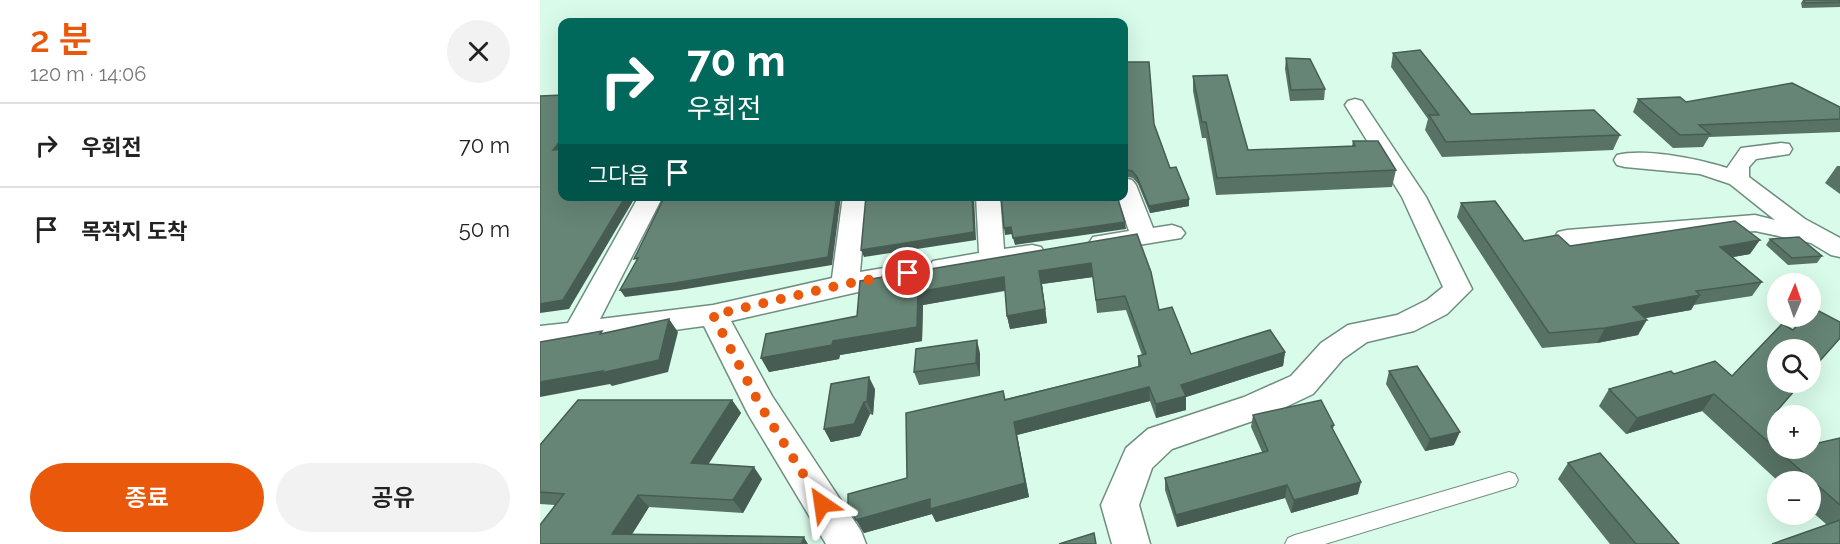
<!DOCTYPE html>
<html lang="ko">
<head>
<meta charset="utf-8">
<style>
  body { margin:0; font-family:Raleway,"Noto Sans KR",sans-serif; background:#f2f2f2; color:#222; height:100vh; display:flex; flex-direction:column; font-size:22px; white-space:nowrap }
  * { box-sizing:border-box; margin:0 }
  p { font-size:20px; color:#767676 }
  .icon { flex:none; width:33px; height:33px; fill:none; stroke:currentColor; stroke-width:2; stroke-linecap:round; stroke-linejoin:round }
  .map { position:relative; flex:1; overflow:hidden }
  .sheet { display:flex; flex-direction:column; background:#fff; width:540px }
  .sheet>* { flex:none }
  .guide { position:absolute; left:18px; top:18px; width:570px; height:183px; border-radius:12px; box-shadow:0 6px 24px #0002; background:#00695c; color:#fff; overflow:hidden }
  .needle { width:39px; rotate:2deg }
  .tools { position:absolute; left:1227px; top:273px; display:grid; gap:12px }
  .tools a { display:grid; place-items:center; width:54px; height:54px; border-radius:50%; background:#fff; box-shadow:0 6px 24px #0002; font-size:30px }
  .pin { position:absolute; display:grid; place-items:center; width:51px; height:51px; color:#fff; margin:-26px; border:3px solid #fff; border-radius:50%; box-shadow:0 2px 6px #0007 }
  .me { position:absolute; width:66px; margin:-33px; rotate:328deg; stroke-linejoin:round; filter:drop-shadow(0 0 4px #0008) }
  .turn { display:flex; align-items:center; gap:21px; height:126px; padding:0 30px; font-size:27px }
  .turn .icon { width:78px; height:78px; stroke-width:2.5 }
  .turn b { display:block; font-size:42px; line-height:51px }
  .then { display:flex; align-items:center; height:57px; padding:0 30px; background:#0003; gap:12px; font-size:22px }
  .round { display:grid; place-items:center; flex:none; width:63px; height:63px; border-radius:32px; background:#f2f2f2 }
  .summary { display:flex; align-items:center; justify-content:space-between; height:102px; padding:0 30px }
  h1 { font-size:36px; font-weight:600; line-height:45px; color:#ea580c }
  .button { display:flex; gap:12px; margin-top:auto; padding:12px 30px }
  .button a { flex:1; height:69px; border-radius:36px; background:#ea580c; color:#fff; font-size:24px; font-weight:600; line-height:69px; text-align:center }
  .button a+a { background:#f2f2f2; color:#222 }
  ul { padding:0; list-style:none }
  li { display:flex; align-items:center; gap:18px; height:84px; padding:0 30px; border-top:2px solid #e0e0e0 }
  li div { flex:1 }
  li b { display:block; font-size:22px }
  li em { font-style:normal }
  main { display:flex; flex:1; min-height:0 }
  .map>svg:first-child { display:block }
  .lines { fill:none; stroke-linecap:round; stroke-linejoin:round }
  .service-casing { stroke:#6f8e7f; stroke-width:2 }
  .minor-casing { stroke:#6f8e7f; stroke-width:3 }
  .service { fill:#fff; fill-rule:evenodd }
  .minor { fill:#fff; fill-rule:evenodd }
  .wall { fill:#587265 }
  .shaded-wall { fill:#475d53 }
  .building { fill:#668576; stroke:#475d53; stroke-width:1.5 }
  .route { stroke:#ea580c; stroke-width:10; stroke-dasharray:0 18 }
</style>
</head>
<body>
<main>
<section class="sheet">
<div class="summary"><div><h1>2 분</h1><p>120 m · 14:06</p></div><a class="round"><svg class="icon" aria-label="close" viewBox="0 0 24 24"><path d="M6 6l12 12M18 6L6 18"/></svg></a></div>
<ul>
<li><svg class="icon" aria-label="right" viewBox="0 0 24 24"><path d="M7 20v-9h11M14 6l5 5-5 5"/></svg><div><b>우회전</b></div><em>70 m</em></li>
<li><svg class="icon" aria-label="arrive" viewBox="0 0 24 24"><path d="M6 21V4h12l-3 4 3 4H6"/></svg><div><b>목적지 도착</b></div><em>50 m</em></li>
</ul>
<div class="button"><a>종료</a><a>공유</a></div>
</section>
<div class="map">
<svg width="1300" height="544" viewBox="0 0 1300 544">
  <rect width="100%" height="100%" fill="#d9fbea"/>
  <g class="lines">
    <defs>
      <polygon id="service" points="969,472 975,474 978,480 975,486 969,488 785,544 745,544 748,538 755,535"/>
      <g id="minor">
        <polygon points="815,99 822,101 886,197 932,289 907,314 874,331 827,342 803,359 773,394 727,416 632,449 612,468 599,505 610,544 572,544 561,505 586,448 608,429 704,397 751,376 781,343 808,325 857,315 887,300 903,287 862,197 805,105 808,101"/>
        <path d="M1241 143 1249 144 1252 149 1249 154 1216 159 1209 167V177L1265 219 1300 238V257L1291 255 1271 243 1215 231 1027 246 1018 244 1014 238 1018 232 1027 230 1215 215 1235 220 1190 184 1160 174 1085 167 1077 165 1074 160 1077 155C1105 148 1159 159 1187 168L1201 148Z"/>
        <polygon points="584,178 592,180 596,185 613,228 632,225 641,228 645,233 641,238 562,251 553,249 549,243 553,237 589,231 577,196 584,196"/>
        <polygon points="99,196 123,196 60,319 173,305 292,278 303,196 327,196 320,272 356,266 366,269 370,275 366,281 191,321 232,396 321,531 326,544 286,544 208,414 164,326 0,348 0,326 28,323"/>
        <polygon points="436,196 460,196 464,249 492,245 501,247 505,253 501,259 402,276 393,273 389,267 393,261 439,253"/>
      </g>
    </defs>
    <!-- service casing -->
    <use href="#service" class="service-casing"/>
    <!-- minor casing -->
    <use href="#minor" class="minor-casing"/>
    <!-- service -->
    <use href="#service" class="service"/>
    <!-- minor -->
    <use href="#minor" class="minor"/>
  </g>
  <!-- wall -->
  <g class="wall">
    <polygon points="1263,0 1300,0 1300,7 1262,8 1261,3"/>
    <polygon points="853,53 931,114 1080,135 1073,150 902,157 885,130 888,119 851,67"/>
    <polygon points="746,58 785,89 784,100 750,101 745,69"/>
    <polygon points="584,62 614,124 630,168 649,206 610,213 598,184 593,178 584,176"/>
    <polygon points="653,76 708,150 812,146 813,141 856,170 852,187 676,195 666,138 662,138 653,91"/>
    <polygon points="1098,99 1146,102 1300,107 1300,132 1169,137 1163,147 1133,148 1093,112"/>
    <polygon points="1297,166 1300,166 1300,194 1285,183"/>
    <polygon points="921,203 984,241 1030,246 1210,254 1193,257 1222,282 1212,296 1154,305 1151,310 1104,318 1098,335 1057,343 1002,348 917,217"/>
    <polygon points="597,234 619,310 651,354 745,352 743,366 646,397 646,410 616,418 610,401 477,435 489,497 396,522 392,514 324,533 308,505 367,478 463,391 465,399 598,367 598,356 602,355 586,310 557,313 553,277 502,284 507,323 470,329 467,316 465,291 383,305 382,341 300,355 299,359 229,372 221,358 317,316"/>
    <polygon points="1230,239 1282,256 1277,263 1248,265 1226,245"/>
    <polygon points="440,353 440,376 379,385 374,372"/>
    <polygon points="849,371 914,445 885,451 846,384"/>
    <polygon points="1134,374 1236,412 1274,444 1300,438 1300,544 1286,524 1270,510 1270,482 1239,482 1162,411 1086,434 1059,406 1069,389"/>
    <polygon points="335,389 333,415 330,414 320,436 291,442 284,429"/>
    <polygon points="192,400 201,413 168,464 222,479 203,513 109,507 92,534 0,544 15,505 0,504 0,445"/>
    <polygon points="713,415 794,425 793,429 818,494 751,513 745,498 637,527 625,490 625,478 722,452 711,427"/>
    <polygon points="1028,463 1139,544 1070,544 1018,479"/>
  </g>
  <!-- shaded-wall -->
  <g class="shaded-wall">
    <polygon points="22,139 22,153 13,150"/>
    <polygon points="86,196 96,196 29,309 0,313 0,304"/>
    <polygon points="297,196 301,196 292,265 140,290 85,297 80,290"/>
    <polygon points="432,196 434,196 436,240 324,257 321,250"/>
    <polygon points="649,199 649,206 610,213 609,206"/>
    <polygon points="585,222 586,229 475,245 473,238"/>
    <polygon points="471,227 473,234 465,235 464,228"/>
    <polygon points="1220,240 1210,254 1171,261 1180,247"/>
    <polygon points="551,263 553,277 502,284 507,323 470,329 467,316 499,271"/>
    <polygon points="464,277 467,290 383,305 382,341 300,355 299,359 229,372 221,358 293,341 378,292"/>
    <polygon points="1160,295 1151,310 1084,322 1093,307"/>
    <polygon points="129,319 138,332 128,372 72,386 70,384 0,397 0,382"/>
    <polygon points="1107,320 1098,335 1057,343 1065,328"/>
    <polygon points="437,340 440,353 440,376 436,363"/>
    <polygon points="745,352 743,366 646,397 646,410 616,418 616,404 641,385"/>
    <polygon points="329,377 335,389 333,415 327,402"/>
    <polygon points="609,387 610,401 477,435 489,497 396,522 392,514 324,533 316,520 474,422"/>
    <polygon points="1174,394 1162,411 1086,434 1097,418"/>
    <polygon points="192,400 201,413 161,476 151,463"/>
    <polygon points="324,402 330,414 320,436 291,442 284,429"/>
    <polygon points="920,432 914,445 885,451 890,439"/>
    <polygon points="214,467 222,479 203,513 193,500"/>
    <polygon points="821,482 818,494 751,513 754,500"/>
    <polygon points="747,485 745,498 637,527 636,515"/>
    <polygon points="98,495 109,507 86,544 72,534"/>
    <polygon points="264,537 268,544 261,544"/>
  </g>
  <!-- building -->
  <g class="building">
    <polygon points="1264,0 1300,0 1300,2 1265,3"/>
    <polygon points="880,50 931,114 1054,110 1080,135 906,142 889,115 899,115 853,53"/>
    <polygon points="746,58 770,59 785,89 751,90"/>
    <polygon points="584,62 609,62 614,124 630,168 636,167 649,199 609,206 597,177 592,171 584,169"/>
    <polygon points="687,75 708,150 815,146 813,141 838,141 856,170 677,178 666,122 662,122 653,76"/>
    <polygon points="1252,83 1300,107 1300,119 1159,125 1170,134 1140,135 1098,99 1140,97 1146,102"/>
    <polygon points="22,95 22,139 13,150 22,149 22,196 86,196 23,300 0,304 0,96"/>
    <polygon points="125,196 297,196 288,257 135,283 80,290 98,258 94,259"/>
    <polygon points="326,196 432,196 434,232 321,250"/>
    <polygon points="461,196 577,196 585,222 473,238 471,227 464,228"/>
    <polygon points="955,201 984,241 1018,235 1030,246 1195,221 1220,240 1180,247 1222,282 1156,291 1160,295 1093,307 1107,320 1065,328 1009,333 921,203"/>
    <polygon points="597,234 611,272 619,310 632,307 651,354 730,330 745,352 641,385 646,396 616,404 609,387 474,422 485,483 390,509 390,499 316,520 308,505 308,494 367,478 366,413 463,391 465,400 601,366 598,356 606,354 585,296 556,300 551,263 499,271 505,309 467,316 464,277 378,292 377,327 293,341 292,345 221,358 226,334 317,316 320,281"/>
    <polygon points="1259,237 1282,256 1252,258 1230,239"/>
    <polygon points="1273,308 1300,322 1300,338 1270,372 1270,350 1238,350 1238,382 1262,382 1236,412 1240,416 1238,416 1238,448 1270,448 1270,441 1274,444 1300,438 1300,505 1174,394 1097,418 1069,389 1131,371 1134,374 1175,361 1192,376 1242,324 1253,330 1265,316 1270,316 1270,311"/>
    <polygon points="129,319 119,360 61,373 63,371 0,382 0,342 62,331 60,334"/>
    <polygon points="437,340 436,363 374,372 376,349"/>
    <polygon points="877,366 920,432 890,439 849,371"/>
    <polygon points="329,377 327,402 324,402 314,424 284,429 291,384"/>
    <polygon points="38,400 192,400 151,463 214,467 193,500 98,495 72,534 264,537 261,544 0,544 0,525 24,494 0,492 0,445"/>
    <polygon points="781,400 794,425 791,426 821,482 754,500 747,485 636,515 625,478 728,451 713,415"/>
    <polygon points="1060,453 1139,544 1096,544 1028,463"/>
    <polygon points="1300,520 1300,544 1232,544"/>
    <polygon points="554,533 556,544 519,544"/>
  </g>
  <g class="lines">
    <!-- route -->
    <polyline class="route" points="282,504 220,405 173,315 305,284 368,273"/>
  </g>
</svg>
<div class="tools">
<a><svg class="needle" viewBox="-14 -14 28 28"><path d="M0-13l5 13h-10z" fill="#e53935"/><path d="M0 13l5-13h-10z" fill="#767676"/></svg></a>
<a><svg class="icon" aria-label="search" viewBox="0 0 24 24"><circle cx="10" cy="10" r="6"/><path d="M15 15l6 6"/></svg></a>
<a>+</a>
<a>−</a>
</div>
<div class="pin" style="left:368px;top:273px;background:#d93025"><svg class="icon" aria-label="arrive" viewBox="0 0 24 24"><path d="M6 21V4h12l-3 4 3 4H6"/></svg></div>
<svg class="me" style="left:282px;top:504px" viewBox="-20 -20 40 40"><path d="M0-17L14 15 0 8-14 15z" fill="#ea580c" stroke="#fff" stroke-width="4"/></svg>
<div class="guide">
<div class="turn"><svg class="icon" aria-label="right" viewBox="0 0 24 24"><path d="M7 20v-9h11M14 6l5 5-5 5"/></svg><div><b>70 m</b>우회전</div></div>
<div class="then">그다음<svg class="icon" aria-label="arrive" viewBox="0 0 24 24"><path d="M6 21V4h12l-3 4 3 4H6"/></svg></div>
</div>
</div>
</main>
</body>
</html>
